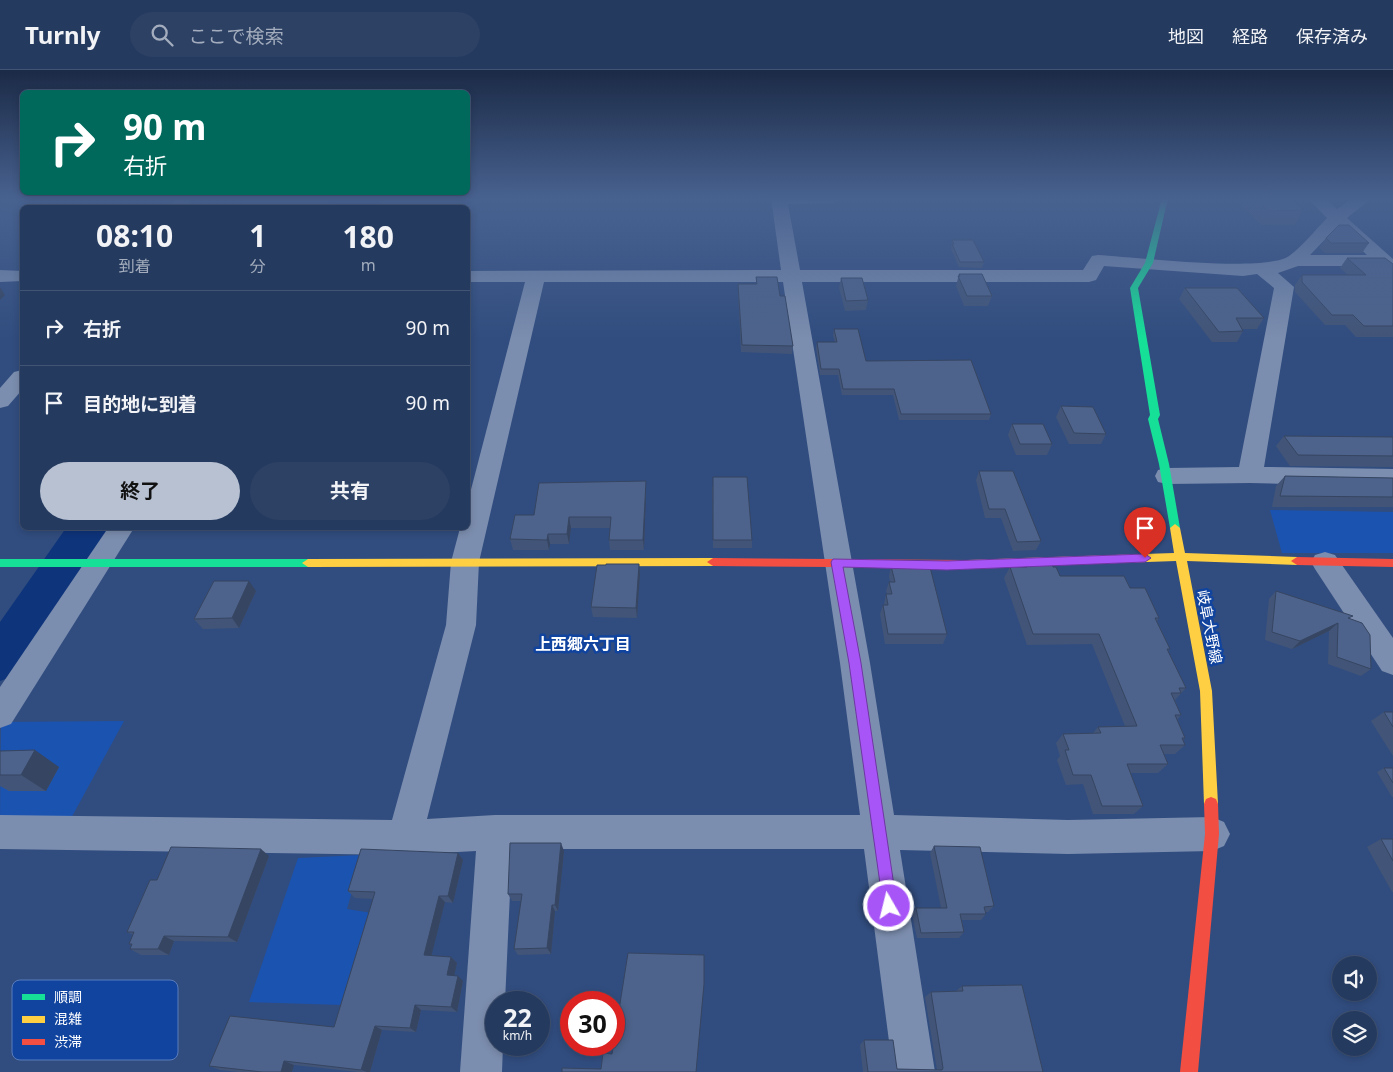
<!DOCTYPE html>
<html lang="ja">
<head>
<meta charset="utf-8">
<style>
  body { margin:0; font-family:"Noto Sans","Noto Sans JP",sans-serif; background:#2d4165; color:#f1f3f6; height:100vh; display:flex; flex-direction:column; font-size:19px; white-space:nowrap }
  * { box-sizing:border-box; margin:0 }
  p { font-size:16px; color:#a3adbd }
  .icon { flex:none; width:28px; height:28px; fill:none; stroke:currentColor; stroke-width:2; stroke-linecap:round; stroke-linejoin:round }
  .map { position:relative; flex:1; overflow:hidden }
  .side { position:absolute; left:20px; top:135px; width:450px; height:325px; display:flex; flex-direction:column; background:#253a5f; border-radius:8px; box-shadow:0 2px 8px #0003,0 0 0 1px #425474 }
  .side>* { flex:none }
  .hud { position:absolute; left:20px; top:20px; width:450px; height:105px; border-radius:8px; box-shadow:0 2px 8px #0003,0 0 0 1px #425474; background:#00695c; color:#fff; overflow:hidden }
  .fabs { position:absolute; left:1332px; top:886px; display:grid; gap:10px }
  .fabs a { display:grid; place-items:center; width:45px; height:45px; border-radius:50%; background:#253a5f; box-shadow:0 2px 8px #0003,0 0 0 1px #425474; font-size:25px }
  .speed { position:absolute; left:485px; top:921px; display:flex; gap:10px; font-size:25px; font-weight:700; text-align:center }
  .speed>* { display:grid; place-content:center; width:65px; height:65px; border-radius:50%; background:#253a5f; box-shadow:0 2px 8px #0003,0 0 0 1px #425474; line-height:1 }
  .speed small { font-size:12px; font-weight:400 }
  .speed .limit { border:8px solid #d22; background:#fff; color:#111 }
  .pin { position:absolute; display:grid; place-items:center; width:42px; height:42px; color:#fff; margin:-51px -21px; border-radius:50% 50% 50% 0; rotate:-45deg; box-shadow:0 0 5px #0007 }
  .pin .icon { rotate:45deg }
  .me { position:absolute; width:55px; margin:-28px; rotate:352deg; stroke-linejoin:round; filter:drop-shadow(0 0 4px #0008) }
  .turn { display:flex; align-items:center; gap:18px; height:105px; padding:0 20px; font-size:22px }
  .turn .icon { width:65px; height:65px; stroke-width:2.5 }
  .turn b { display:block; font-size:35px; line-height:42px }
  .eta { display:flex; justify-content:space-evenly; align-items:center; height:85px; text-align:center }
  .eta b { font-size:30px; font-weight:700; line-height:35px }
  .primary-button { display:flex; gap:10px; margin-top:auto; padding:10px 20px }
  .primary-button a { flex:1; height:58px; border-radius:30px; background:#b7c1d2; color:#111; font-size:20px; font-weight:700; line-height:58px; text-align:center }
  .primary-button a+a { background:#2d4165; color:#f1f3f6 }
  ul { padding:0; list-style:none }
  li { display:flex; align-items:center; gap:15px; height:75px; padding:0 20px; border-top:1px solid #425474 }
  li div { flex:1 }
  li b { display:block; font-size:19px }
  li em { font-style:normal }
  header { display:flex; align-items:center; gap:30px; box-sizing:border-box; height:70px; padding:0 25px; background:#253a5f; border-bottom:1px solid #425474 }
  header strong { font-size:24px }
  nav { display:flex; gap:28px; margin-inline-start:auto; font-size:18px }
  .search { width:350px; height:45px; background:#2d4165; display:flex; align-items:center; gap:12px; box-sizing:border-box; padding:0 18px; border-radius:28px; color:#a3adbd; font-size:19px }
  .map>svg:first-child { display:block }
  .green { fill:#1b53b1 }
  .lines { fill:none; stroke-linecap:round; stroke-linejoin:round }
  .river { fill:#0e347b; fill-rule:evenodd }
  .street { fill:#7c8eaf; fill-rule:evenodd }
  .fast { fill:#16e098; fill-rule:evenodd }
  .slow { fill:#ffcf43; fill-rule:evenodd }
  .jam { fill:#f24e42; fill-rule:evenodd }
  .wall { fill:#425578 }
  .shaded-wall { fill:#364561 }
  .building { fill:#4d638b; stroke:#364561 }
  .route { fill:#a855f7; stroke:#6d37a1 }
  .labels { text-anchor:middle; stroke-width:5; stroke-linejoin:round; paint-order:stroke }
  .street-label { font-size:15px; fill:#fff; stroke:#11449f }
  .neighbourhood-label { font-size:16px; font-weight:bold; fill:#fff; stroke:#11449f }
  .key { fill:#11449f; stroke:#587cbc; stroke-width:1 }
  .key-label { font-size:14px; fill:#fff }
</style>
</head>
<body>
<header>
<strong>Turnly</strong>
<div class="search"><svg class="icon" aria-label="search" viewBox="0 0 24 24"><circle cx="10" cy="10" r="6"/><path d="M15 15l6 6"/></svg>ここで検索</div>
<nav><a>地図</a><a>経路</a><a>保存済み</a></nav>
</header>
<div class="map">
<svg width="1393" height="1002" viewBox="0 0 1393 1002">
  <rect width="100%" height="100%" fill="#314d7f"/>
  <!-- green -->
  <g class="green">
    <polygon points="1270,440 1393,442 1393,483 1282,483"/>
    <polygon points="124,651 69,752 0,752 1,652"/>
    <polygon points="362,785 347,839 372,843 343,935 249,932 298,788"/>
  </g>
  <g class="lines">
    <!-- river -->
    <g class="river">
      <polygon points="332,128 382,128 378,134 360,138 323,138"/>
      <polygon points="66,458 109,458 17,605 0,611 0,552"/>
    </g>
    <!-- street -->
    <g class="street">
      <polygon points="176,128 193,128 186,138 169,138"/>
      <path d="M771 128H840L838 131 832 133 788 134 800 200H1083L1092 186 1098 185C1133 187 1265 203 1289 186 1303 176 1315 160 1327 148L1307 128H1325L1337 139 1353 128H1372L1347 148 1393 189V205L1386 203 1379 196H1298L1278 203 1294 217 1264 397 1393 399V417L1250 413 1167 414 1158 412 1155 406 1158 400 1167 398 1239 397 1274 218 1257 204 1243 206 1104 196 1096 210 1089 212H802L870 593 894 745 1068 750 1212 747 1224 752 1230 764 1224 776 1212 781 1068 784 900 780 935 1002H893L864 779H512L505 932H496V975H503L502 1002H460L476 781 402 785 0 779V745L392 750 446 555 451 492 460 458H468V431L525 212H468V201L781 200ZM1337 157 1367 185H1310ZM544 212H783L840 593 860 745H495L427 749 476 555 479 492Z"/>
      <polygon points="0,200 22,201 22,211 0,212"/>
      <polygon points="22,300 22,320 8,336 0,338 0,318 14,302"/>
      <polygon points="108,458 134,458 11,654 0,658 0,617"/>
      <polygon points="1325,482 1335,485 1393,568 1393,605 1382,601 1315,499 1311,492 1315,485"/>
    </g>
    <!-- fast -->
    <g class="fast">
      <polygon points="1162,128 1168,128 1153,193 1138,218 1160,345 1158,349 1169,394 1180,458 1175,462 1170,458 1159,394 1148,349 1150,345 1130,218 1145,193"/>
      <polygon points="0,489 308,489 314,493 308,497 0,497"/>
    </g>
    <!-- slow -->
    <g class="slow">
      <polygon points="1175,454 1180,458 1185,483 1297,487 1303,491 1297,495 1187,491 1212,621 1218,734 1216,739 1211,741 1206,739 1204,734 1200,621 1176,491 968,498 962,494 968,490 1174,483 1170,458"/>
      <polygon points="713,488 719,492 713,496 308,497 302,493 308,489"/>
    </g>
    <!-- jam -->
    <g class="jam">
      <polygon points="1297,487 1393,489 1393,497 1297,495 1291,491"/>
      <polygon points="713,488 968,490 974,494 968,498 713,496 707,492"/>
      <polygon points="1211,727 1216,729 1218,734 1219,764 1198,1002 1180,1002 1205,764 1204,734 1206,729"/>
    </g>
  </g>
  <!-- wall -->
  <g class="wall">
    <polygon points="1234,128 1290,128 1303,140 1295,155 1261,155"/>
    <polygon points="1326,168 1369,173 1362,183 1325,183 1319,178"/>
    <polygon points="952,170 984,192 982,198 959,197 951,179"/>
    <polygon points="1347,188 1393,194 1393,267 1356,267 1345,255 1325,255 1295,222 1295,215 1302,205 1348,205 1340,198"/>
    <polygon points="959,204 992,226 988,236 964,236 956,216"/>
    <polygon points="756,207 780,226 793,276 792,284 741,282 738,221 738,214 756,214"/>
    <polygon points="841,208 868,230 866,240 845,241 839,218"/>
    <polygon points="1185,218 1264,248 1257,259 1242,259 1243,261 1237,272 1212,272 1179,229"/>
    <polygon points="834,259 866,291 991,344 989,350 899,350 893,325 842,325 838,305 820,305 816,278 817,272 835,272 833,265"/>
    <polygon points="1061,336 1106,364 1101,374 1069,374 1056,347"/>
    <polygon points="1012,354 1052,374 1047,385 1016,385 1008,365"/>
    <polygon points="1284,366 1393,367 1393,397 1290,396 1276,376"/>
    <polygon points="979,401 1041,471 1036,480 1013,481 1001,448 985,448 976,410"/>
    <polygon points="1285,406 1393,408 1393,437 1272,437 1276,416"/>
    <polygon points="712,416 752,470 752,478 713,478"/>
    <polygon points="646,422 644,480 610,480 609,470 610,458 571,458 569,474 550,474 549,480 513,480 510,469 534,445"/>
    <polygon points="1026,493 1053,497 1060,506 1130,518 1159,548 1157,551 1170,579 1168,581 1186,618 1175,630 1181,645 1177,650 1185,668 1183,670 1185,675 1175,684 1164,684 1168,694 1158,703 1131,703 1143,736 1134,744 1093,744 1083,714 1066,715 1057,690 1060,686 1056,673 1063,664 1093,663 1098,657 1125,656 1092,574 1027,575 1004,508 1010,497 1024,497"/>
    <polygon points="639,494 640,504 637,548 593,547 591,537 606,495"/>
    <polygon points="891,496 947,564 943,574 885,574 880,544 883,535 884,535 886,524 887,524 886,521 889,512 890,512 889,506"/>
    <polygon points="256,521 239,558 203,559 194,549"/>
    <polygon points="1276,521 1350,549 1371,599 1361,606 1328,594 1329,561 1292,579 1265,570 1269,529"/>
    <polygon points="1384,642 1393,642 1393,686 1371,651"/>
    <polygon points="0,681 59,697 46,721 9,721 0,716"/>
    <polygon points="1384,698 1393,698 1393,727 1392,727 1377,702"/>
    <polygon points="1381,769 1393,769 1393,822 1392,822 1367,777"/>
    <polygon points="934,776 994,836 988,842 985,842 986,844 981,850 962,850 964,862 959,868 917,868 912,844 916,838 941,838 930,783"/>
    <polygon points="564,781 558,841 555,841 551,884 518,885 514,879 521,831 512,831 508,824"/>
    <polygon points="458,783 463,790 453,833 445,832 431,886 451,887 457,893 454,906 463,911 457,942 421,940 416,962 382,960 370,1002 358,1002 294,995 292,1002 238,1002 220,1000 209,996 334,957 373,829 355,828 348,821"/>
    <polygon points="269,786 237,872 174,871 169,885 141,885 130,879 132,875 129,874 133,865 127,862 157,810"/>
    <polygon points="962,916 1043,1002 863,1002 860,975 864,970 897,999 937,1000 925,927 931,922 956,921"/>
  </g>
  <!-- shaded-wall -->
  <g class="shaded-wall">
    <polygon points="0,217 5,225 0,230"/>
    <polygon points="646,411 646,422 644,480 643,470"/>
    <polygon points="569,447 571,458 569,474 567,464"/>
    <polygon points="548,464 550,474 549,480 547,470"/>
    <polygon points="639,494 640,504 637,548 636,538"/>
    <polygon points="249,511 256,521 239,558 232,548"/>
    <polygon points="1338,553 1329,561 1292,579 1300,571"/>
    <polygon points="35,680 59,697 46,721 21,705"/>
    <polygon points="561,773 564,781 558,841 555,835"/>
    <polygon points="261,779 269,786 237,872 228,867"/>
    <polygon points="458,783 463,790 453,833 448,826"/>
    <polygon points="439,826 445,832 430,891 424,885"/>
    <polygon points="552,835 555,841 551,884 547,878"/>
    <polygon points="164,866 174,871 169,885 158,879"/>
    <polygon points="451,887 457,893 453,911 447,905"/>
    <polygon points="458,906 463,911 457,942 451,937"/>
    <polygon points="415,935 421,940 416,962 410,958"/>
    <polygon points="375,956 382,960 370,1002 367,1002 361,1000"/>
    <polygon points="284,991 294,995 292,1002 281,1002"/>
  </g>
  <!-- building -->
  <g class="building">
    <polygon points="1257,128 1290,128 1303,140 1269,141"/>
    <polygon points="1339,155 1349,155 1369,173 1331,173 1326,168"/>
    <polygon points="952,170 973,170 984,192 960,192 952,174 954,174"/>
    <polygon points="1347,188 1385,188 1393,194 1393,256 1364,256 1353,245 1332,245 1302,212 1302,205 1366,205"/>
    <polygon points="959,204 982,204 992,226 967,226 958,206 960,206"/>
    <polygon points="756,207 777,207 780,226 785,226 793,276 742,275 738,214 757,214"/>
    <polygon points="841,208 862,208 868,230 846,231"/>
    <polygon points="1185,218 1237,218 1264,248 1236,248 1243,261 1219,262"/>
    <polygon points="834,259 858,259 866,291 971,290 991,344 901,344 894,319 843,319 839,299 821,299 817,272 837,272"/>
    <polygon points="1061,336 1093,337 1106,364 1074,363"/>
    <polygon points="1012,354 1043,354 1052,374 1020,374"/>
    <polygon points="1284,366 1393,367 1393,386 1298,385"/>
    <polygon points="979,401 1013,401 1041,471 1017,472 1005,439 989,439"/>
    <polygon points="1285,406 1393,408 1393,427 1280,426"/>
    <polygon points="713,407 747,407 752,470 713,470"/>
    <polygon points="646,411 643,470 609,470 611,447 569,447 567,464 548,464 547,470 510,469 515,445 534,445 539,413"/>
    <polygon points="1051,492 1053,497 1056,497 1060,506 1124,506 1130,518 1145,518 1159,548 1155,548 1170,579 1167,579 1186,618 1179,618 1181,623 1171,623 1181,645 1175,645 1185,668 1182,668 1185,675 1160,675 1168,694 1127,694 1143,736 1102,736 1091,705 1073,705 1065,680 1069,680 1063,664 1101,663 1098,657 1137,656 1099,564 1033,564 1010,497 1027,497 1026,493"/>
    <polygon points="606,494 639,494 636,538 591,537 597,495 606,495"/>
    <polygon points="891,496 930,497 947,564 888,564 883,535 888,535 886,524 892,524 889,512 895,512"/>
    <polygon points="214,511 249,511 232,548 194,549"/>
    <polygon points="1276,521 1353,546 1348,548 1362,553 1370,565 1371,599 1337,587 1338,553 1300,571 1272,562"/>
    <polygon points="1384,642 1393,642 1393,657"/>
    <polygon points="35,680 21,705 0,705 0,681"/>
    <polygon points="1384,698 1393,698 1393,713"/>
    <polygon points="1381,769 1393,769 1393,791"/>
    <polygon points="510,773 561,773 555,835 552,835 547,878 514,879 522,824 508,824"/>
    <polygon points="934,776 980,777 994,836 984,837 986,844 960,844 964,862 921,863 916,838 947,838"/>
    <polygon points="171,777 261,779 228,867 164,866 158,879 130,879 132,874 129,874 134,862 127,862 150,810 157,810"/>
    <polygon points="361,779 458,783 448,826 439,826 424,885 451,887 447,905 458,906 451,937 415,935 410,958 375,956 361,1000 284,991 281,1002 262,1002 209,996 230,946 334,957 375,822 348,821"/>
    <polygon points="628,883 704,885 704,914 696,1002 562,1002 562,998 601,999 603,983 612,984"/>
    <polygon points="1022,915 1043,1002 868,1002 864,970 893,970 897,999 942,1000 943,998 931,922 963,921 962,916"/>
  </g>
  <!-- sky -->
  <linearGradient id="sky" x2="0" y2="1"><stop stop-color="#1b2a46"/><stop offset="0.48" stop-color="#486290"/><stop offset="1" stop-color="#486290" stop-opacity="0"/></linearGradient>
  <rect width="1393" height="269" fill="url(#sky)"/>
  <!-- route -->
  <polygon class="route" points="1145,484 1151,488 1145,492 947,500 843,497 861,593 897,836 894,842 889,844 884,842 849,593 831,492 833,489 947,491"/>
  <g class="labels">
    <!-- street labels -->
    <g class="street-label">
      <text transform="translate(1209 557) rotate(79)" y="5">岐阜大野線</text>
    </g>
    <!-- neighbourhood labels -->
    <g class="neighbourhood-label">
      <text x="583" y="580">上西郷六丁目</text>
    </g>
  </g>
  <!-- legend -->
  <rect x="12" y="910" width="166" height="80" rx="8" class="key"/>
  <rect x="22" y="924" width="23" height="6" fill="#16e098"/>
  <rect x="22" y="946" width="23" height="7" fill="#ffcf43"/>
  <rect x="22" y="969" width="23" height="6" fill="#f24e42"/>
  <g class="key-label">
    <text x="54" y="932">順調</text>
    <text x="54" y="954">混雑</text>
    <text x="54" y="977">渋滞</text>
  </g>
</svg>
<div class="fabs">
<a><svg class="icon" aria-label="sound" viewBox="0 0 24 24"><path d="M4 9h4l5-4v14l-5-4H4zM17 9q2 3 0 6"/></svg></a>
<a><svg class="icon" aria-label="layers" viewBox="0 0 24 24"><path d="M12 4l9 5-9 5-9-5zM3 14l9 5 9-5"/></svg></a>
</div>
<div class="speed"><div>22<small>km/h</small></div><div class="limit">30</div></div>
<div class="pin" style="left:1145px;top:488px;background:#d93025"><svg class="icon" aria-label="arrive" viewBox="0 0 24 24"><path d="M6 21V4h12l-3 4 3 4H6"/></svg></div>
<svg class="me" style="left:889px;top:836px" viewBox="-20 -20 40 40"><circle r="17" fill="#a855f7" stroke="#fff" stroke-width="3"/><path d="M0-11L8 9 0 5-8 9z" fill="#fff"/></svg>
<div class="hud">
<div class="turn"><svg class="icon" aria-label="right" viewBox="0 0 24 24"><path d="M7 20v-9h11M14 6l5 5-5 5"/></svg><div><b>90 m</b>右折</div></div>
</div>
<section class="side">
<div class="eta">
<div><b>08:10</b><p>到着</p></div>
<div><b>1</b><p>分</p></div>
<div><b>180</b><p>m</p></div>
</div>
<ul>
<li><svg class="icon" aria-label="right" viewBox="0 0 24 24"><path d="M7 20v-9h11M14 6l5 5-5 5"/></svg><div><b>右折</b></div><em>90 m</em></li>
<li><svg class="icon" aria-label="arrive" viewBox="0 0 24 24"><path d="M6 21V4h12l-3 4 3 4H6"/></svg><div><b>目的地に到着</b></div><em>90 m</em></li>
</ul>
<div class="primary-button"><a>終了</a><a>共有</a></div>
</section>
</div>
</body>
</html>
